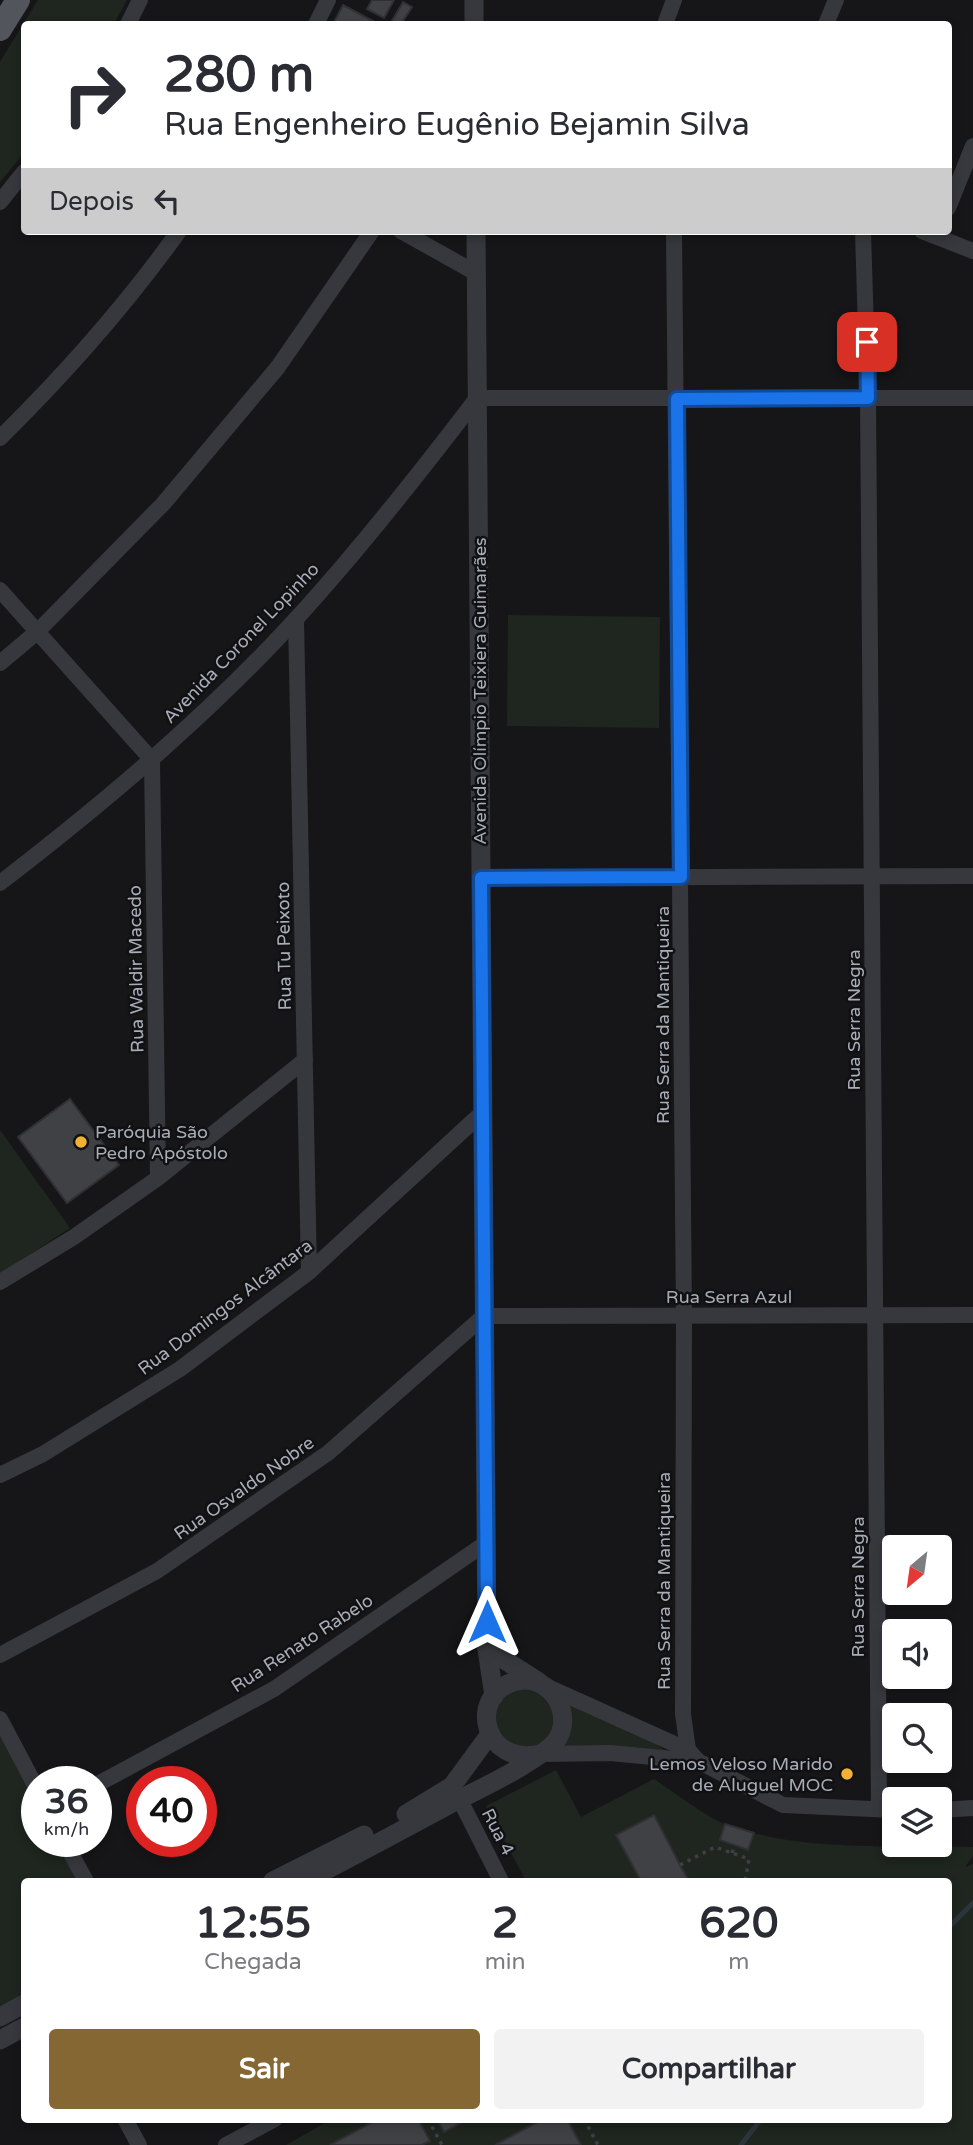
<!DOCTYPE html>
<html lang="pt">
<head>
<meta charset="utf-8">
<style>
  body { margin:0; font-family:"Varela Round",sans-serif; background:#f2f2f3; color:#2b2b33; height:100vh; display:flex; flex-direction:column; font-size:26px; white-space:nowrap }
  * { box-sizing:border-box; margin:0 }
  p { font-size:23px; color:#7c7c81 }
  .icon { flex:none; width:38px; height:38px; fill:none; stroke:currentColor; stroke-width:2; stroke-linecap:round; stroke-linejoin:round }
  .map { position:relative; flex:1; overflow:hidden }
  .details { position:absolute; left:21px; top:1878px; width:931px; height:245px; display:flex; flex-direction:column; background:#fff; border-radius:7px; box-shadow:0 4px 10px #0003 }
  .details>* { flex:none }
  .top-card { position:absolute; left:21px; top:21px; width:931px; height:214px; border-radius:7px; box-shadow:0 4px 10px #0003; background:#fff; color:#2b2b33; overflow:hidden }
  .needle { width:46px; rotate:209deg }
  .controls { position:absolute; left:882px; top:1535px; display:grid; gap:14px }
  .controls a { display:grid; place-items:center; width:70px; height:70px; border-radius:7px; background:#fff; box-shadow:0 4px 10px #0003; font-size:35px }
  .speed { position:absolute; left:21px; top:1766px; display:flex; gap:14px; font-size:35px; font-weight:700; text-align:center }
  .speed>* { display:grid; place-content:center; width:91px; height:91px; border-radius:50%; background:#fff; box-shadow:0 4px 10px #0003; line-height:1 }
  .speed small { font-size:18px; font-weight:400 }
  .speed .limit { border:10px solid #d22; background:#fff; color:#111 }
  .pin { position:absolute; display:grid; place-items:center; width:60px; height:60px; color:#fff; margin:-30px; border-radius:14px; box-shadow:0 4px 10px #0006 }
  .me { position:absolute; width:77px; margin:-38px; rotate:0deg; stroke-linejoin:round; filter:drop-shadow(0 0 5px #0008) }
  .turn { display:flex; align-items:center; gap:24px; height:147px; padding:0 28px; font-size:32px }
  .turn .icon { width:91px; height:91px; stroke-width:2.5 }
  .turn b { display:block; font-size:49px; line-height:60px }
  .then { display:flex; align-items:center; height:66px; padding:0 28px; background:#0003; gap:14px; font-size:26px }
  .eta { display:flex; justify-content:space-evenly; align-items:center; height:119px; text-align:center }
  .eta b { font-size:42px; font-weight:700; line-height:49px }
  .action { display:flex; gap:14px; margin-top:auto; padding:14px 28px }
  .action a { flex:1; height:80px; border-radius:7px; background:#856733; color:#fff; font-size:28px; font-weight:700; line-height:80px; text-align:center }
  .action a+a { background:#f2f2f3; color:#2b2b33 }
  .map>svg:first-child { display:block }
  .green { fill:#1e261f }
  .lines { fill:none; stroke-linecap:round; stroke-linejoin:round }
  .stream { stroke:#2c353c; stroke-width:5 }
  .building { fill:#404145; stroke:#303034; stroke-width:2 }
  .path { stroke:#3d3f44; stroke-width:3.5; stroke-dasharray:3.5 5; stroke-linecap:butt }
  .minor { stroke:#37383d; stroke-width:16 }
  .tertiary { stroke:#37383d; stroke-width:19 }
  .primary { stroke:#53555c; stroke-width:24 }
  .route-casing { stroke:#114b97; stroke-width:18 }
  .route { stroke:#1a73e8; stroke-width:12 }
  .poi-dot { fill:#f2b134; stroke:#111113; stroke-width:2.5 }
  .labels { text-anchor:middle; stroke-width:5; stroke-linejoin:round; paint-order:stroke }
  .street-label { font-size:18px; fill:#a8adb8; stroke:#111113 }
  .poi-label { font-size:18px; fill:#a8adb8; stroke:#111113; text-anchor:start }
</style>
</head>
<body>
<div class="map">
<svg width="973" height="2145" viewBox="0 0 973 2145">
  <rect width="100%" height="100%" fill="#161618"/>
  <!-- green -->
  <g class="green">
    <polygon points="38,0 127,0 114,24 24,24 24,153 0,182 0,62"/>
    <polygon points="508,615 660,617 659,728 507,726"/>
    <polygon points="0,1130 70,1228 0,1274"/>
    <polygon points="534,1685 560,1720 536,1752 499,1741 492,1709 503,1692"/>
    <polygon points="561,1698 650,1740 672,1755 555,1749"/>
    <polygon points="0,1732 37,1801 37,1841 58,1841 80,1881 24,1881 24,2002 0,2015"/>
    <path d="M556 1770 581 1817 654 1779C674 1792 706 1817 727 1825 800 1852 896 1845 973 1847V1856L965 1867 973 1864V2145H286L332 2119H948V1881H526L486 1806Z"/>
  </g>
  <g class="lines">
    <!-- stream -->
    <g class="stream">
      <polyline points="948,1928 973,1903"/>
      <polyline points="741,2145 761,2119"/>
    </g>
  </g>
  <!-- building -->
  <g class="building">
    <polygon points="372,0 394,0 384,18 367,9"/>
    <polygon points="403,2 412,7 401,24 390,24"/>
    <polygon points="343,5 373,21 372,24 333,24"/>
    <polygon points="70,1099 119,1165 67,1203 18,1137"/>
    <polygon points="654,1815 680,1865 689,1881 641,1881 616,1835"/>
    <polygon points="725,1824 754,1833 748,1850 720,1840"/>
    <polygon points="378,2119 418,2119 430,2141 422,2145 330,2145"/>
    <polygon points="437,2119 468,2119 444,2132"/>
    <polygon points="543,2119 567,2119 581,2145 495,2145"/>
  </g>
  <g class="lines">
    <!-- path -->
    <g class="path">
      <polyline points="732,1853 735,1845"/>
      <polyline points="680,1865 715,1847 749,1859 745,1881"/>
      <polyline points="428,2119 442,2145"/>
      <polyline points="584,2119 598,2145"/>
    </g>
    <!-- minor -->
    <g class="minor">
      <polyline points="128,24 140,0"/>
      <polyline points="316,24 328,0"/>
      <polyline points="665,24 674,0"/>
      <polyline points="826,24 836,0"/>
      <polyline points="0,202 24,172"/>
      <polyline points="948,208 973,146"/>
      <polyline points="401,231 476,273"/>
      <polyline points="674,231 684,1316 683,1714 688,1750 686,1762"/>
      <polyline points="863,231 868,398 879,1809"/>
      <polyline points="922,231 973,251"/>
      <path d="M0 438C65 374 126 305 179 231"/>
      <polyline points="0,590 152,760 158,1178"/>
      <polyline points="296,619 309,1272"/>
      <polyline points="0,663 37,632 163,504 278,367 372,231"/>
      <polyline points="481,878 973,876"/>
      <path d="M0 883C105 802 206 717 296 619 360 549 419 474 477 398H973"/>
      <polyline points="0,1282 74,1237 158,1178 305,1060"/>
      <polyline points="0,1475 43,1454 180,1369 309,1272 483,1112"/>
      <polyline points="0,1655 157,1571 328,1453 484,1316 973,1315"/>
      <polyline points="548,1687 688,1750 698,1761 783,1805 894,1810"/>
      <polyline points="0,1719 37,1789"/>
      <polyline points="540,1754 610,1753 695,1761"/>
      <polyline points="96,1785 274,1689 486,1543"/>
      <polyline points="460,1800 501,1881"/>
      <polyline points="940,1810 973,1808"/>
      <polyline points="64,1841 86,1881"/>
      <polyline points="125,2119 139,2145"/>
      <polyline points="226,2145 275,2119"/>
    </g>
    <!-- tertiary -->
    <g class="tertiary">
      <polyline points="474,0 474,24"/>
      <polyline points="476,231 487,1649 494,1696"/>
      <polyline points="487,1649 539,1682"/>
      <polyline points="406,1814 452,1786 490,1734"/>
      <polyline points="273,1881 364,1835"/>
      <path d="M305 1881C356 1855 406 1828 456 1801 488 1785 520 1770 549 1748 581 1723 552 1669 513 1682 467 1697 484 1767 540 1754"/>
      <polyline points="0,2017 24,2004"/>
      <polyline points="0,2040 24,2027"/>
    </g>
    <!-- primary -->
    <polyline class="primary" points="0,29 18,0"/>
  </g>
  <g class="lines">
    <defs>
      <polyline id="route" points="487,1622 481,878 681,877 677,399 868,398 867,342"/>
    </defs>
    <!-- route casing -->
    <use href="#route" class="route-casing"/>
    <!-- route -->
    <use href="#route" class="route"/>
  </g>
  <!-- markers -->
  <g class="poi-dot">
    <circle cx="81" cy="1142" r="7"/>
    <circle cx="847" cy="1774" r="7"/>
  </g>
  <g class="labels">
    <!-- street labels -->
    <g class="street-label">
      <text transform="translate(241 643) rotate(-46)" y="6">Avenida Coronel Lopinho</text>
      <text transform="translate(480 691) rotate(-90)" y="6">Avenida Olímpio Teixiera Guimarães</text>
      <text transform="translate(284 946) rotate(-91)" y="6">Rua Tu Peixoto</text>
      <text transform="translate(136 969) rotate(-91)" y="6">Rua Waldir Macedo</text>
      <text transform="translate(663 1015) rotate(-90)" y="6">Rua Serra da Mantiqueira</text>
      <text transform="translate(854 1020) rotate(-90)" y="6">Rua Serra Negra</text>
      <text x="729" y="1303">Rua Serra Azul</text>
      <text transform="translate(225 1307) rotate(-37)" y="6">Rua Domingos Alcântara</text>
      <text transform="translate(244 1488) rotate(-35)" y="6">Rua Osvaldo Nobre</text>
      <text transform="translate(664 1581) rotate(-90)" y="6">Rua Serra da Mantiqueira</text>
      <text transform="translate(858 1587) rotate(-90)" y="6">Rua Serra Negra</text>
      <text transform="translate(302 1643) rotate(-33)" y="6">Rua Renato Rabelo</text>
      <text transform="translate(498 1832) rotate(63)" y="6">Rua 4</text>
    </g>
    <!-- poi labels -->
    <g class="poi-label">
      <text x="95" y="1138">Paróquia São<tspan x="95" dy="21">Pedro Apóstolo</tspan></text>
      <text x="833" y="1770" text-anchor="end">Lemos Veloso Marido<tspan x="833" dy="21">de Aluguel MOC</tspan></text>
    </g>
  </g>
</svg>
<div class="controls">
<a><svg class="needle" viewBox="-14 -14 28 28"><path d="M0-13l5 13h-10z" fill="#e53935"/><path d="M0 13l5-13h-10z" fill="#7c7c81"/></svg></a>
<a><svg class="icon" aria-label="sound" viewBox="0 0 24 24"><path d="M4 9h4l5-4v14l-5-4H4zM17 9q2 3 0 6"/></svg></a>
<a><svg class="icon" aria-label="search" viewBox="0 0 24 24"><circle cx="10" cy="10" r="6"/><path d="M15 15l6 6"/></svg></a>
<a><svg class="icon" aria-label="layers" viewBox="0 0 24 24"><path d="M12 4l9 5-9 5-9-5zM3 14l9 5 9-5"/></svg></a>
</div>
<div class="speed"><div>36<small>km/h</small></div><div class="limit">40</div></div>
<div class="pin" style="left:867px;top:342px;background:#d93025"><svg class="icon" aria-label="arrive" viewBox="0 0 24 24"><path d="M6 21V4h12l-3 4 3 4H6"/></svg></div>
<svg class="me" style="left:487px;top:1622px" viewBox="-20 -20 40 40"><path d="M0-17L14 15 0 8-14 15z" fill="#1a73e8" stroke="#fff" stroke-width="4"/></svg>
<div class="top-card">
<div class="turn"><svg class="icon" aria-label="right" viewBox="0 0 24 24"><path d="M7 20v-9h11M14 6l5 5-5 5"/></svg><div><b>280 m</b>Rua Engenheiro Eugênio Bejamin Silva</div></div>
<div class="then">Depois<svg class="icon" aria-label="left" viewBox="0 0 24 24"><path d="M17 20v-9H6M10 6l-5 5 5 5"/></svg></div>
</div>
<section class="details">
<div class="eta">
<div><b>12:55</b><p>Chegada</p></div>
<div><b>2</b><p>min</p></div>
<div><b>620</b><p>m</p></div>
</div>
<div class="action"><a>Sair</a><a>Compartilhar</a></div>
</section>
</div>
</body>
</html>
